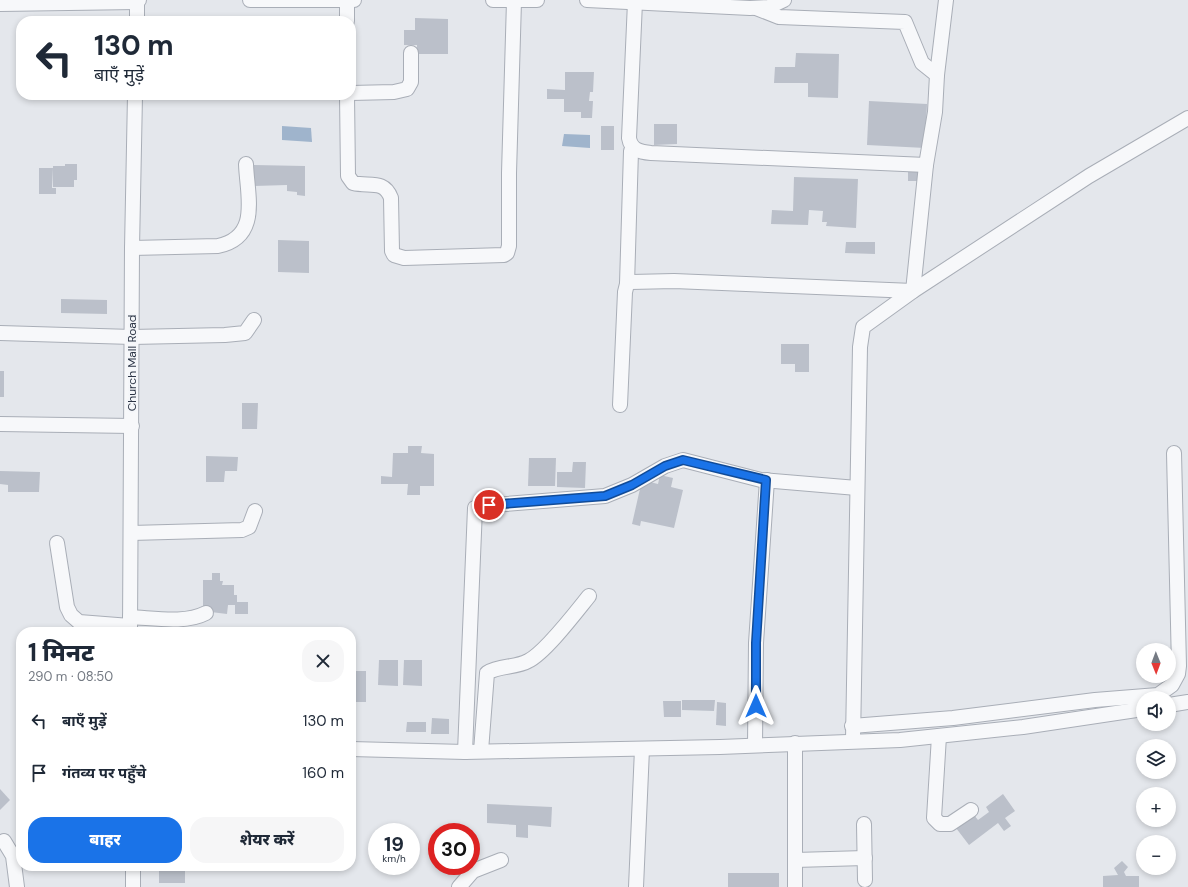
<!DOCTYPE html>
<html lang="hi">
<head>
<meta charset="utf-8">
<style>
  body { margin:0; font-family:"DM Sans","Noto Sans Devanagari",sans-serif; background:#f6f6f7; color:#1f2937; height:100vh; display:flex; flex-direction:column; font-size:15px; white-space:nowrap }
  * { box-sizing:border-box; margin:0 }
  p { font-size:13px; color:#747a83 }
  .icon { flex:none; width:22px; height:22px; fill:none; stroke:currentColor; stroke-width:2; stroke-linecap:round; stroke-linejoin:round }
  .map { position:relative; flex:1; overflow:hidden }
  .drawer { position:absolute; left:16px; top:627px; width:340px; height:244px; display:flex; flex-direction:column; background:#fff; border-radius:16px; box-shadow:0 2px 6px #0003 }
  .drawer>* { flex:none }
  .hud { position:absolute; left:16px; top:16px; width:340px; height:84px; border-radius:16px; box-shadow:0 2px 6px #0003; background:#fff; color:#1f2937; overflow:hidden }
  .needle { width:26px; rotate:179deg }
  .fabs { position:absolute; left:1136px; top:643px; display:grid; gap:8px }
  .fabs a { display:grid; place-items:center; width:40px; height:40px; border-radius:50%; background:#fff; box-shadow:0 2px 6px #0003; font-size:20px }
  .speed { position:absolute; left:368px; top:823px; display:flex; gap:8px; font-size:20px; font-weight:700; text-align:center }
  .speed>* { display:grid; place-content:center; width:52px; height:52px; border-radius:50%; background:#fff; box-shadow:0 2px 6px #0003; line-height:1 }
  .speed small { font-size:10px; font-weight:400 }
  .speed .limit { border:6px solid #d22; background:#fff; color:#111 }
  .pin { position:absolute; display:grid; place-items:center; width:34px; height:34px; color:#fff; margin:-17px; border:2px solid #fff; border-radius:50%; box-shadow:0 1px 4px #0007 }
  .me { position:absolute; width:44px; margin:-22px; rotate:0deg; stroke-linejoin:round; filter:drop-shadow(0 0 3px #0008) }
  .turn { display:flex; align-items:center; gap:14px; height:84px; padding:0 12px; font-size:18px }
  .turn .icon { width:52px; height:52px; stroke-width:2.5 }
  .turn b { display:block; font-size:28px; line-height:34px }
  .round { display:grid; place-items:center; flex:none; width:42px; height:42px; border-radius:16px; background:#f6f6f7 }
  .head { display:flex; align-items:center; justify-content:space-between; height:68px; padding:0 12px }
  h1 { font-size:24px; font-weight:800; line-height:30px }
  .cta { display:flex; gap:8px; margin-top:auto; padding:8px 12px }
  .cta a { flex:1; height:46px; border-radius:16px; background:#1a73e8; color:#fff; font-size:16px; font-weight:800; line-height:46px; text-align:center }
  .cta a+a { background:#f6f6f7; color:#1f2937 }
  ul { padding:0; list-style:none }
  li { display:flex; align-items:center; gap:12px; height:52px; padding:0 12px }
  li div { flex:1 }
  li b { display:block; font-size:15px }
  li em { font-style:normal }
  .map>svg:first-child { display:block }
  .water { fill:#9fb4cc }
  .building { fill:#bbc0ca }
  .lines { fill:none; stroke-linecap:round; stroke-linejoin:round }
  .minor-casing { stroke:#a9aeb7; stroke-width:16 }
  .minor { stroke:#f7f8fa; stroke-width:14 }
  .route-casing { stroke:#114b97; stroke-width:10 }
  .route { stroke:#1a73e8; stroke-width:7 }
  .labels { text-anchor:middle; stroke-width:4; stroke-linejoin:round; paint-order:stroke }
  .street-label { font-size:12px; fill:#2b3445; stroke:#f4f6f9 }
</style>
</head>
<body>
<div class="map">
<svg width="1188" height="887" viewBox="0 0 1188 887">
  <rect width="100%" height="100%" fill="#e4e7ec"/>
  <!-- water -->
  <g class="water">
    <polygon points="282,126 311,128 312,142 282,140"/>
    <polygon points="564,134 590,135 590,148 562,146"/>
  </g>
  <!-- building -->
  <g class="building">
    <polygon points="415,18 448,19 448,54 417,54 417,45 404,45 404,30 415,30"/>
    <polygon points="796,53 839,54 838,98 808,97 808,83 774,83 775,67 795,67"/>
    <polygon points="565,72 594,72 593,92 590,92 589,101 593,101 592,118 581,118 581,112 564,112 564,99 547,99 547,89 565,90"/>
    <polygon points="869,101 927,104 925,148 867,145"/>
    <polygon points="654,124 677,124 677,144 654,145"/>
    <rect x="601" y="126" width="13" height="24"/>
    <polygon points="65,164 77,164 77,180 74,180 74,187 53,187 53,166 65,166"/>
    <polygon points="254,165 305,166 305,196 297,195 297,192 287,191 287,185 253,186"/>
    <rect x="908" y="166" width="14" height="15"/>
    <polygon points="39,168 53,168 52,188 56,188 56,194 39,194"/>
    <polygon points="794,177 858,179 856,228 826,226 827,222 822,222 823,211 809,210 808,225 771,224 772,210 793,211"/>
    <polygon points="278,240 309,241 309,273 278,272"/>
    <polygon points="846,242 875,242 875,254 845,253"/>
    <polygon points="61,299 107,300 107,314 61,313"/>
    <polygon points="781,344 809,344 809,372 795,372 795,364 781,364"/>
    <rect x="0" y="371" width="4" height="26"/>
    <polygon points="242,403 258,403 257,429 242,429"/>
    <polygon points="408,446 422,446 421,453 434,454 434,486 420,486 420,495 407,495 408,484 381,484 381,476 392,477 393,453 408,453"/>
    <polygon points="206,456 238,457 237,471 225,471 224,482 206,482"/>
    <polygon points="529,458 556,458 555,486 528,486"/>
    <polygon points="573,462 586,462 585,488 557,487 557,472 572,472"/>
    <polygon points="0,471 40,472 39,492 8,492 8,485 0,484"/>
    <polygon points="660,475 673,478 671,487 683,490 674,528 641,521 640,526 632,524 642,480 658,484"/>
    <polygon points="212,573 220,573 220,581 223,581 222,585 234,585 234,595 237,595 237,602 248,602 248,614 235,614 235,605 228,605 227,614 203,611 203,580 212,580"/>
    <polygon points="379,660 398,660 398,686 378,685"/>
    <polygon points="404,660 422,660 422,686 403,685"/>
    <rect x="351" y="671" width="15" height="31"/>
    <polygon points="682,700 715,700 714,711 682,710"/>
    <polygon points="663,701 681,701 681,717 664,717"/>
    <polygon points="717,702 726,703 726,726 716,725"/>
    <polygon points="432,718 449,719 449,734 431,734"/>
    <polygon points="407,722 426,722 426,732 406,732"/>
    <polygon points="0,789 10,800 0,810"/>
    <polygon points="1003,794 1015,811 1005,818 1011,826 1004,831 998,823 969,845 956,828 974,815 978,820 989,812 986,807"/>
    <polygon points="487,804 552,807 551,827 528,825 528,838 516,837 516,825 487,823"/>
    <polygon points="1122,861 1128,867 1124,872 1126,876 1139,876 1139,887 1103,887 1103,876 1118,875 1114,868"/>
    <rect x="159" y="866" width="26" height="17"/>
    <rect x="728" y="873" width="51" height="14"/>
  </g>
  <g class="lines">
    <defs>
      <g id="minor">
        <polyline points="250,0 354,0"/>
        <polyline points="493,0 537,0"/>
        <polyline points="587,0 750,8 769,7 784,0"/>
        <polyline points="347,1 347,21"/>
        <path d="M635 2 629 138C631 150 640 152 651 153L926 165"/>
        <polyline points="0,4 137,2"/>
        <polyline points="137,21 137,2 139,0"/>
        <polyline points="937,75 946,0"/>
        <polyline points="351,93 394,92 407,89 411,82 411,53"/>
        <path d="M347 95 348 176 353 183C369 187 384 179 391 198L392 251 394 255 404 258 504 255 507 253 509 246V173L514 1"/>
        <path d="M132 248 218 246C261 237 247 195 246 164"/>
        <polyline points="627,284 631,151"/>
        <polyline points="0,333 132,337 225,335 245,333 254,320"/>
        <polyline points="620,405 625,292 627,284 631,282 674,281 913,291 926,165 935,112 937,75 922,63 905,22 779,17 756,8"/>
        <polyline points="0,424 132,426"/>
        <polyline points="131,533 242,530 249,527 255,511"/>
        <polyline points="57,543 67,607 71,615 79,622 130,626"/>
        <path d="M130 617C154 618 185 624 206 613"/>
        <polyline points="130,632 132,248 135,95"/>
        <polyline points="1169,705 1188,702"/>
        <polyline points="852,726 953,718 1095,700 1158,695 1172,685 1178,674 1179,666 1174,453"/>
        <polyline points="939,736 934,818 940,824 950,824 971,810"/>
        <polyline points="853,740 860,347 863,327 913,291 1089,176 1188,118"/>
        <polyline points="755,745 756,643 767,480"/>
        <polyline points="351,749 465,752 720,747 900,740 1023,727 1143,709"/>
        <path d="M481 751 487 673C499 665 516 668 528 661 545 653 576 612 589 596"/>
        <polyline points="465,752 475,508 481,506 605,496 632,485 665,466 683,460 761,480 857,488"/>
        <polyline points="864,824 865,880"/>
        <polyline points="4,841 13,856 17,887"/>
        <polyline points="795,860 865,858"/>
        <polyline points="133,866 133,887"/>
        <polyline points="459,887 473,871 501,860"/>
        <polyline points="636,887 642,749"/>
        <polyline points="795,887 795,743"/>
      </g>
    </defs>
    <!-- minor casing -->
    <use href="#minor" class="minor-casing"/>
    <!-- minor -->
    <use href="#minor" class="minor"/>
  </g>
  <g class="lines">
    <defs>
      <polyline id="route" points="489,505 605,496 632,485 665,466 683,460 766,480 756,643 756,706"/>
    </defs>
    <!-- route casing -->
    <use href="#route" class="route-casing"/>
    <!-- route -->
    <use href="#route" class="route"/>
  </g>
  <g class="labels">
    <!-- street labels -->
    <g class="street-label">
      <text transform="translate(132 363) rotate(-90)" y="4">Church Mall Road</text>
    </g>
  </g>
</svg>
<div class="fabs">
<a><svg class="needle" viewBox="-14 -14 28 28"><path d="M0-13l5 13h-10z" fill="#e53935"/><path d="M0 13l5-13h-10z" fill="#747a83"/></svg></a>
<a><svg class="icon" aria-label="sound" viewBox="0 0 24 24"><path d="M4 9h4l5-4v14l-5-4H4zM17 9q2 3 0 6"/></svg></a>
<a><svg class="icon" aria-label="layers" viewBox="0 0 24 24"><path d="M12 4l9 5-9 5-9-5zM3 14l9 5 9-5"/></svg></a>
<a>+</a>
<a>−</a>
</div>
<div class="speed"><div>19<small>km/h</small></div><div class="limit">30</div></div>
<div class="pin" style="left:489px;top:505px;background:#d93025"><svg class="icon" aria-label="arrive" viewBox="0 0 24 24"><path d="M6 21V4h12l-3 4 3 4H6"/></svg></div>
<svg class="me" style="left:756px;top:706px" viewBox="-20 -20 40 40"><path d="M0-17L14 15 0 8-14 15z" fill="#1a73e8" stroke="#fff" stroke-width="4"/></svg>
<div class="hud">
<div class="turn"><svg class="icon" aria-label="left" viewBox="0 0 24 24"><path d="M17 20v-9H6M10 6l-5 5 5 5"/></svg><div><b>130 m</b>बाएँ मुड़ें</div></div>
</div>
<section class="drawer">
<div class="head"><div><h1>1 मिनट</h1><p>290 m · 08:50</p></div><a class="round"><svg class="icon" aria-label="close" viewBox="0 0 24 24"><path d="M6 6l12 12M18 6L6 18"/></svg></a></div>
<ul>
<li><svg class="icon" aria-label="left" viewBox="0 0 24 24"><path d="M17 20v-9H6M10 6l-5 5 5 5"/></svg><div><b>बाएँ मुड़ें</b></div><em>130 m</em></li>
<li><svg class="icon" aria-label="arrive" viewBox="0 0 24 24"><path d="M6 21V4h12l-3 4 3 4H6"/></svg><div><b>गंतव्य पर पहुँचे</b></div><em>160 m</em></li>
</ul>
<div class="cta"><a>बाहर</a><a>शेयर करें</a></div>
</section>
</div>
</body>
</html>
